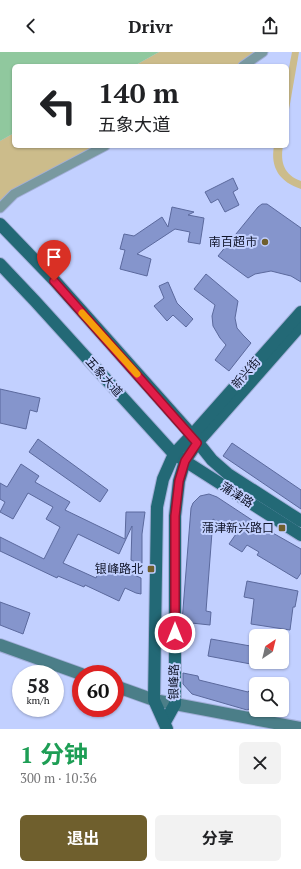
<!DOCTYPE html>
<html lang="zh">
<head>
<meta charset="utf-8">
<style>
  body { margin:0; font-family:"PT Serif","Noto Sans SC",serif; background:#f2f2f2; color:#202124; height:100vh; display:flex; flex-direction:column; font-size:15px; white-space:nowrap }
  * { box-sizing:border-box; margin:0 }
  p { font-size:13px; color:#757577 }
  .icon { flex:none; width:22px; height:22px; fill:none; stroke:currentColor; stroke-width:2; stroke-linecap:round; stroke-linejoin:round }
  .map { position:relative; height:677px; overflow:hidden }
  .drawer { display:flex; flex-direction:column; background:#fff; flex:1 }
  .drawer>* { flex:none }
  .guide { position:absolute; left:12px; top:12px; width:277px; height:84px; border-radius:6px; box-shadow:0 1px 3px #0004; background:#fff; color:#202124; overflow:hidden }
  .needle { width:26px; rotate:35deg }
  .tools { position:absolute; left:249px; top:577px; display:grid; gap:8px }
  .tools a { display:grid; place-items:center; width:40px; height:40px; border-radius:6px; background:#fff; box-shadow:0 1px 3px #0004; font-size:20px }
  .speed { position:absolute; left:12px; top:613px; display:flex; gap:8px; font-size:20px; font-weight:700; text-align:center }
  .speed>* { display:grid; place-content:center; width:52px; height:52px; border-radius:50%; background:#fff; box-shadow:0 1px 3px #0004; line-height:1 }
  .speed small { font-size:10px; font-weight:400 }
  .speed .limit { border:6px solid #d22; background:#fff; color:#111 }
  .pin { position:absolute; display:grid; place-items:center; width:34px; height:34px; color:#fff; margin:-41px -17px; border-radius:50% 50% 50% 0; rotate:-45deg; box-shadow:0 0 4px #0007 }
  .pin .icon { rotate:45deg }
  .me { position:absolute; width:44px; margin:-22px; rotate:0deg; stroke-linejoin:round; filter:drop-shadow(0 0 3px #0008) }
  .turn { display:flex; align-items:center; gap:14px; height:84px; padding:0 20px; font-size:18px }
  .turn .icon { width:52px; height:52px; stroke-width:2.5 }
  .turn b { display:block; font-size:28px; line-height:34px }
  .round { display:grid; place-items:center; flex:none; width:42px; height:42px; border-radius:6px; background:#f2f2f2 }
  .head { display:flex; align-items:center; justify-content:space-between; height:68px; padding:0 20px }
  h1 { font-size:24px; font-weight:700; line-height:30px; color:#1e9e55 }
  .action { display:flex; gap:8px; margin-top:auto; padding:8px 20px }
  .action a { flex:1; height:46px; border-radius:6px; background:#6f5f2d; color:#fff; font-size:16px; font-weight:700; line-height:46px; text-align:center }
  .action a+a { background:#f2f2f2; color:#202124 }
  header { display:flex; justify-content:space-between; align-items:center; height:52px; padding:0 20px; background:#fff; font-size:18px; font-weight:700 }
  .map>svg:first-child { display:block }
  .green { fill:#ccbc8b }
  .water { fill:#90c89e }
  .building { fill:#8595cc; stroke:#5b699d }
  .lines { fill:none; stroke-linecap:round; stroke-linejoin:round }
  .street-casing { stroke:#a2aed8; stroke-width:11 }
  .secondary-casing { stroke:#a2aed8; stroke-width:14 }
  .primary-casing { stroke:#a2aed8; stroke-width:14 }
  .street { stroke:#7999a0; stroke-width:9 }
  .secondary { stroke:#4b7e88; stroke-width:12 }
  .primary { stroke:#236976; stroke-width:12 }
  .route-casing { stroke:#92132f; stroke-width:10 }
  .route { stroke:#e11d48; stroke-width:7 }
  .slow { stroke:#f59e0b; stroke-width:7 }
  .poi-dot { fill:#6f5f2d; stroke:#c2d0ff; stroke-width:1.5 }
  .labels { text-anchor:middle; stroke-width:4; stroke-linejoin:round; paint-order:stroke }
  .poi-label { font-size:12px; fill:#0e1328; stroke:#c2d0ff; text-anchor:end }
  .street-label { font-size:12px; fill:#0e1328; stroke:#c2d0ff }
</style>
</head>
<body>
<header><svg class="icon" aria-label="back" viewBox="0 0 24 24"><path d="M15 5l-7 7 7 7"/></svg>Drivr<svg class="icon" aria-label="share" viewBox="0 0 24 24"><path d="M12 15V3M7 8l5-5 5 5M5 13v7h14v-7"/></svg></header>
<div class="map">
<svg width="301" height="677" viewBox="0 0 301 677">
  <rect width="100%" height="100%" fill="#c2d0ff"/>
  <!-- green -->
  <g class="green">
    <polygon points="159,0 263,0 243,14 134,14"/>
    <polygon points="292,0 299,0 287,69 287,26"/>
    <polygon points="14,81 14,94 105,94 14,142 0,156 0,89"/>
    <path d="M274 94H283C280 110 284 123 301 129V137C280 130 270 116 274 94Z"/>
  </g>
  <!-- water -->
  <polygon class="water" points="0,0 159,0 134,14 14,14 14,81 0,89"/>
  <!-- building -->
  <g class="building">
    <polygon points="233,126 238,137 233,140 239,153 225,160 218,147 211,151 205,140"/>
    <polygon points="262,152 267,152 301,176 301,230 291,224 271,219 255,222 248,226 218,204 258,155"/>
    <polygon points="172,155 194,160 188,163 204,166 200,192 188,190 190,180 175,177 137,202 151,207 147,224 120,217 125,198 120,197 124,182 134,184 162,165 168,175"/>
    <polygon points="206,222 238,249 235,266 237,276 243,283 251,291 229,319 215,308 226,293 220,286 213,274 212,264 215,253 194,237"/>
    <polygon points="168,230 177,251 193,267 186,275 173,263 167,269 154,254 164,246 159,234"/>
    <polygon points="0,337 40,346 37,360 30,358 26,377 0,371"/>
    <polygon points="38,387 108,438 100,450 29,400"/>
    <polygon points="232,391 301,438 301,457 223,404"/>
    <polygon points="21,412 39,424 35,430 70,450 65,458 125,487 126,460 145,460 142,482 142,513 131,508 132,474 119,502 78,482 63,511 96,526 103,509 141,526 141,542 136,541 125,536 119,549 85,533 84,535 58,524 57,526 0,499 0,485 44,507 60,475 46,467 53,455 28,441 13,467 0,460 5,450 0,447 0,431 7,435"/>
    <polygon points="209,442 217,445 264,476 301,497 301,521 297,527 257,503 259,500 247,493 242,500 229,492 236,482 213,467 206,559 211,560 210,573 182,570 191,456 193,451 200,444"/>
    <polygon points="247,529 298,539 295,555 293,555 290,578 251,572 254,547 244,545"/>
    <polygon points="0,550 30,561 23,582 0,573"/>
    <polygon points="211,587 256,595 256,613 208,604"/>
    <polygon points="183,621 198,624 199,628 248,640 256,631 256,654 247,658 192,642 183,632"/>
  </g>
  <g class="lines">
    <defs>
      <g id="street">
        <polyline points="243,14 263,0"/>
        <polyline points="0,156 14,142 105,94"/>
      </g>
      <g id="secondary">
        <polyline points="0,593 81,622"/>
        <polyline points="115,634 154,648 301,676"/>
      </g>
      <g id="primary">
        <polyline points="0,172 55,229 192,383 212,408 228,422 301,469"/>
        <polyline points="0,212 35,249 174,402 301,483"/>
        <polyline points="165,670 175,652 175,464 179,429 185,409 197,391 301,273"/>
        <polyline points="167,677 154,648 157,455 163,427 174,402 192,383 301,260"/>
      </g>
    </defs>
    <!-- street casing -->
    <use href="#street" class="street-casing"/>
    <!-- secondary casing -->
    <use href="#secondary" class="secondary-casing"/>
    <!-- primary casing -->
    <use href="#primary" class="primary-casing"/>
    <!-- street -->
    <use href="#street" class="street"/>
    <!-- secondary -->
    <use href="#secondary" class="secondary"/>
    <!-- primary -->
    <use href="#primary" class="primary"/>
  </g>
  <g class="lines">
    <defs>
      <polyline id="route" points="54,229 197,391 185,409 179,429 175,464 175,581"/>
    </defs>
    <!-- route casing -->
    <use href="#route" class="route-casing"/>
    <!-- route -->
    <use href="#route" class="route"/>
    <!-- slow -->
    <polyline class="slow" points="82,261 137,322"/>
  </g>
  <!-- markers -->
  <g class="poi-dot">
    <circle cx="265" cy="190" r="4"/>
    <rect x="278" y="472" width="8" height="8" rx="2"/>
    <rect x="147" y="513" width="8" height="8" rx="2"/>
  </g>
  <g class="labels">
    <!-- poi labels -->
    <g class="poi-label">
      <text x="257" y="194">南百超市</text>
      <text x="274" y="480">蒲津新兴路口</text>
      <text x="143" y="521">银峰路北</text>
    </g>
    <!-- street labels -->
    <g class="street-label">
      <text transform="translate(246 321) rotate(-49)" y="4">新兴街</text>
      <text transform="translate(104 325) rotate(48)" y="4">五象大道</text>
      <text transform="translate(237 443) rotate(32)" y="4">蒲津路</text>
      <text transform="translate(174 630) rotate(-89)" y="4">银峰路</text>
    </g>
  </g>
</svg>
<div class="tools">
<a><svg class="needle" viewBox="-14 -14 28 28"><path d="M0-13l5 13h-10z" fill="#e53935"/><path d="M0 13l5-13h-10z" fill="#757577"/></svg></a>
<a><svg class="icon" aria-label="search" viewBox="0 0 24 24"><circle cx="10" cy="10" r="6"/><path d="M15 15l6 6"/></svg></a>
</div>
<div class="speed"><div>58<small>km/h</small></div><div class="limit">60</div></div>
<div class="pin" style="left:54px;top:229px;background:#d93025"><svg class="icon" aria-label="arrive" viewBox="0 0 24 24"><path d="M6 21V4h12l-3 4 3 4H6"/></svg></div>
<svg class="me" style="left:175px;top:581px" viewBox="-20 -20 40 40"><circle r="17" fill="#e11d48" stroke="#fff" stroke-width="3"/><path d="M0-11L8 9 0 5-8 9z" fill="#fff"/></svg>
<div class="guide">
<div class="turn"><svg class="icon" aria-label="left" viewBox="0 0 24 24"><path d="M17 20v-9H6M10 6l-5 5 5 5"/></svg><div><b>140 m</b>五象大道</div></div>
</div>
</div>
<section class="drawer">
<div class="head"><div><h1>1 分钟</h1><p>300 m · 10:36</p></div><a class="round"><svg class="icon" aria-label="close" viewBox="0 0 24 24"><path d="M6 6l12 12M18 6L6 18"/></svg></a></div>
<div class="action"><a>退出</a><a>分享</a></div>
</section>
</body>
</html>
